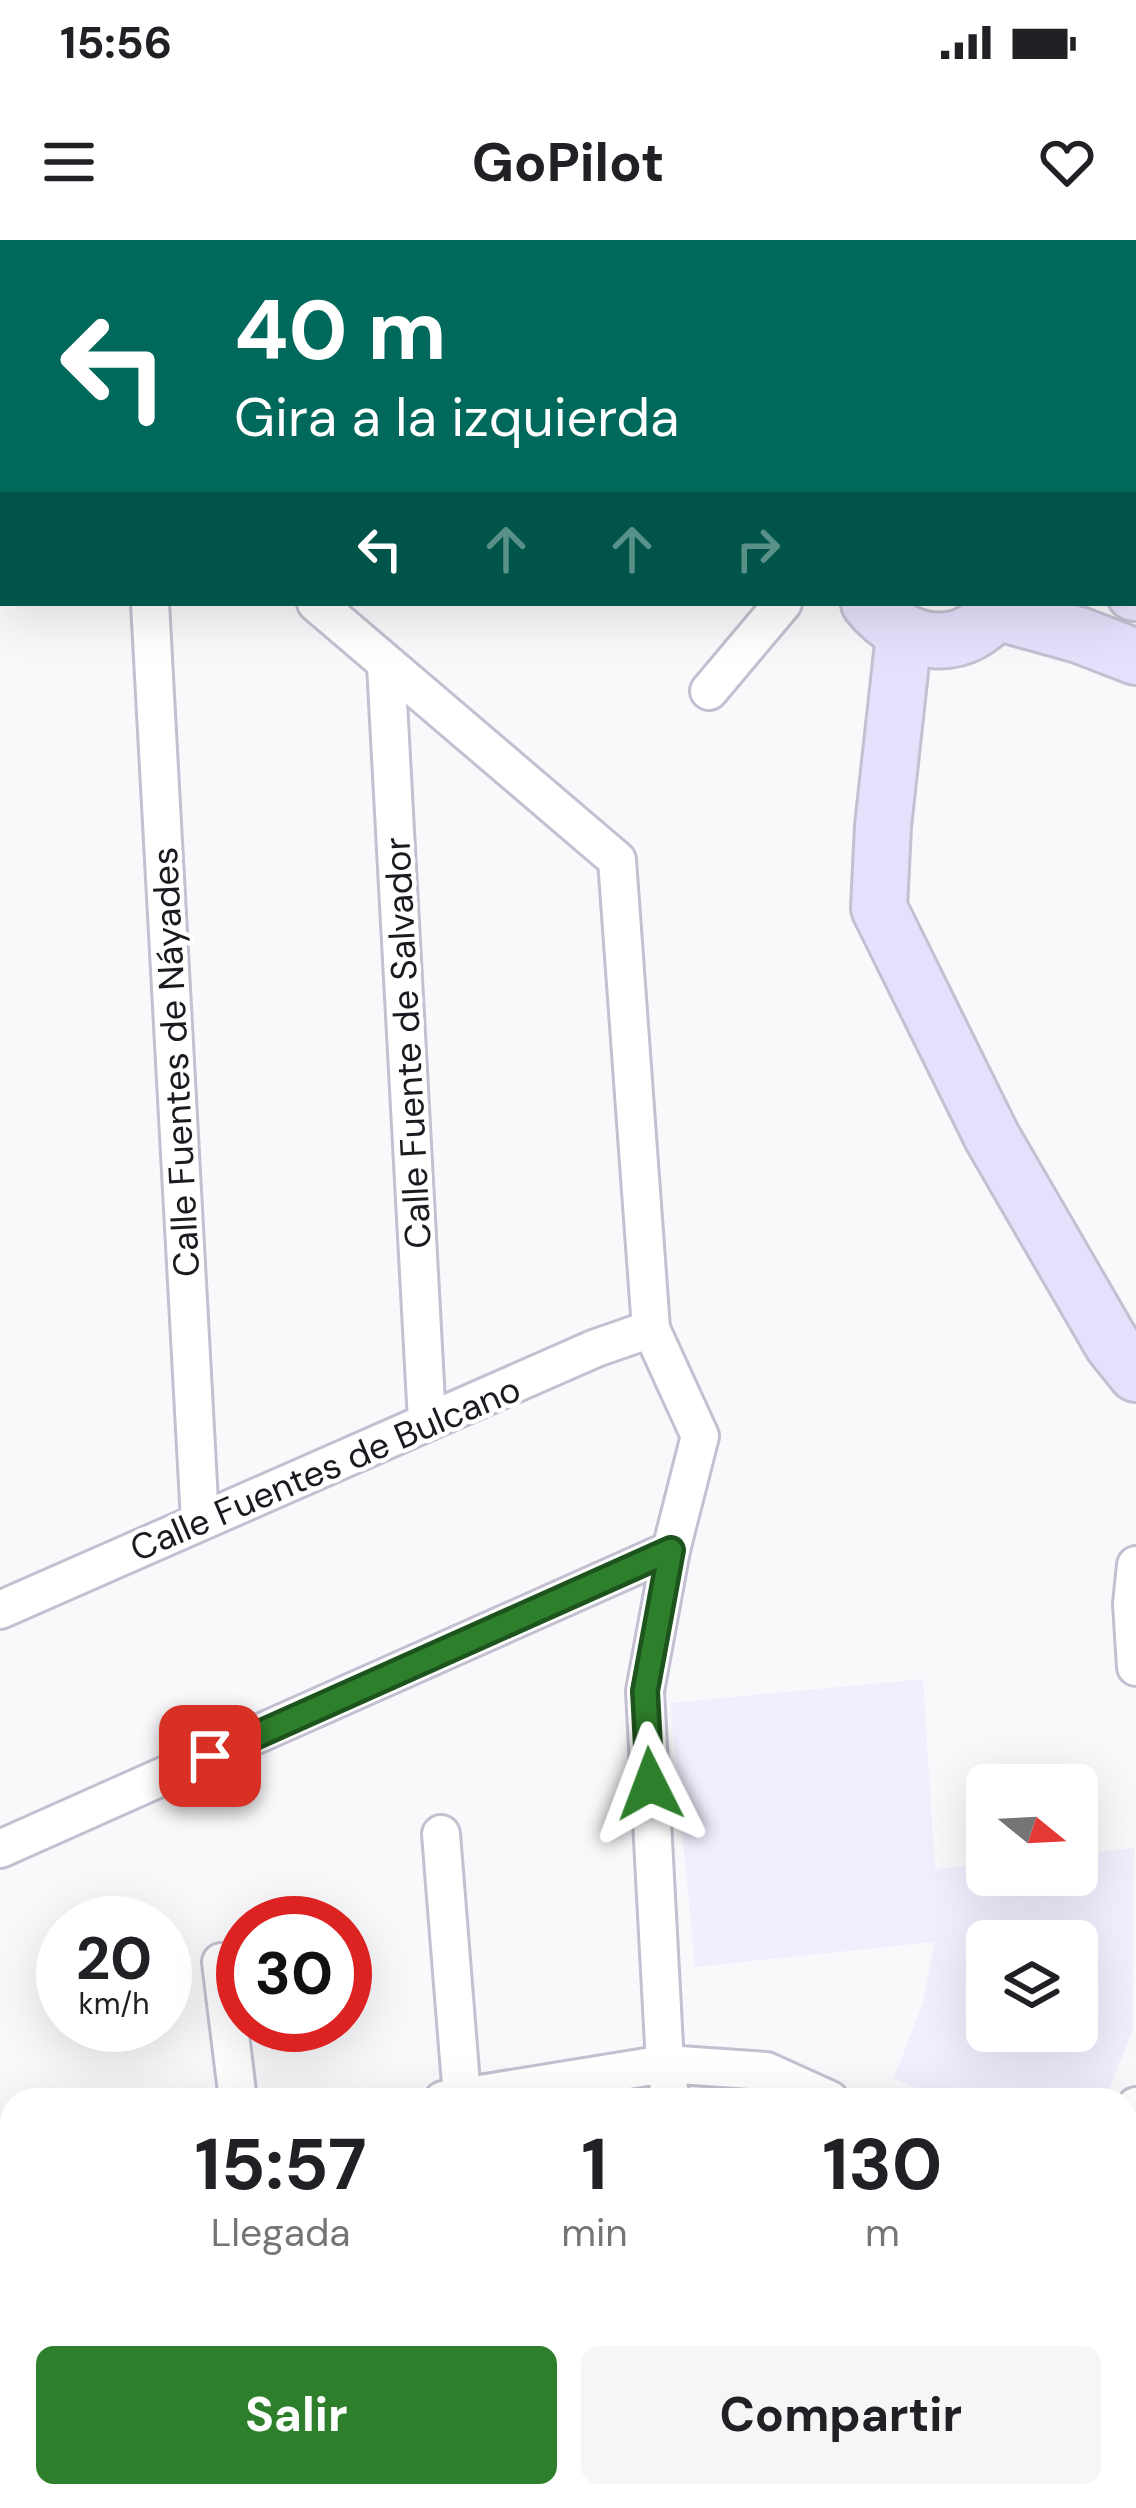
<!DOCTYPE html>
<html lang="es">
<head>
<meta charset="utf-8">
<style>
  body { margin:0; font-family:"DM Sans",sans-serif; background:#f6f6f6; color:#202124; height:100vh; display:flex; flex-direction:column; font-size:45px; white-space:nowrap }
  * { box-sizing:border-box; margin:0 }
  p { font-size:39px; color:#757577 }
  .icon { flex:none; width:66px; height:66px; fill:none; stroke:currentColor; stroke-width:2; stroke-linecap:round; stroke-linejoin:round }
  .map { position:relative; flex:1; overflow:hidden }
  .drawer { position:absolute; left:0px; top:1848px; width:1137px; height:420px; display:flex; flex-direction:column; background:#fff; border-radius:36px 36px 0 0; box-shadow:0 12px 48px #0002 }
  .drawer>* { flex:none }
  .top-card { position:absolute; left:0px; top:0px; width:1137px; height:366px; box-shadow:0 12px 48px #0002; background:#00695c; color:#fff; overflow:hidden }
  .needle { width:78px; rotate:108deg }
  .tools { position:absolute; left:966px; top:1524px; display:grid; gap:24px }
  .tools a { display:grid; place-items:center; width:132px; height:132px; border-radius:18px; background:#fff; box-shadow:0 12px 48px #0002; font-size:60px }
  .speed { position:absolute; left:36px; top:1656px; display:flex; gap:24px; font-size:60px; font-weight:700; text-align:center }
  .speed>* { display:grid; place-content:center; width:156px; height:156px; border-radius:50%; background:#fff; box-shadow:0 12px 48px #0002; line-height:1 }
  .speed small { font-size:30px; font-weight:400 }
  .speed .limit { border:18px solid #d22; background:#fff; color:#111 }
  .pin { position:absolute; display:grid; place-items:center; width:102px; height:102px; color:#fff; margin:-51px; border-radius:24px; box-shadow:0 6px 18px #0006 }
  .me { position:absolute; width:132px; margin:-66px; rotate:357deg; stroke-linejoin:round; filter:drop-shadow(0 0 9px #0008) }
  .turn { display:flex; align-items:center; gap:42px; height:252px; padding:0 36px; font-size:54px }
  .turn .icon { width:156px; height:156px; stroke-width:2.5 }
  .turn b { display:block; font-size:84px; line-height:102px }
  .lanes { display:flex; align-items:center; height:114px; padding:0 36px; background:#0003; justify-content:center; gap:60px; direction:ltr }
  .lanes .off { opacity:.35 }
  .eta { display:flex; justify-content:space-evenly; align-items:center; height:204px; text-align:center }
  .eta b { font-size:72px; font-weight:700; line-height:84px }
  .action { display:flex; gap:24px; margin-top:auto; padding:24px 36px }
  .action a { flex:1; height:138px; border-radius:18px; background:#2d7f2b; color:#fff; font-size:48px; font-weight:700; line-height:138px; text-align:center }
  .action a+a { background:#f6f6f6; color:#202124 }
  .status { display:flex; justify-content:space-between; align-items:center; height:84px; padding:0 60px; background:#fff; direction:ltr }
  .status svg { height:33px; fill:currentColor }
  header { display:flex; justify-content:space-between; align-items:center; height:156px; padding:0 36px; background:#fff; font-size:54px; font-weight:700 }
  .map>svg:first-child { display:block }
  .built { fill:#f1effe; fill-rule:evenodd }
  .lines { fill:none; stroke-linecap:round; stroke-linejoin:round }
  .street-casing { stroke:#c3c0d1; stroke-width:42 }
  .secondary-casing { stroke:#c3c0d1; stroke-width:60 }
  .street { stroke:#fff; stroke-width:36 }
  .secondary { stroke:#e6e0fc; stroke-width:54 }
  .route-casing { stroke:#1d531c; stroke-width:30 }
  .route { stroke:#2d7f2b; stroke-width:21 }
  .labels { text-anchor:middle; stroke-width:9; stroke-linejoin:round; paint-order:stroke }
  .street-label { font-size:36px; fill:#1b1a20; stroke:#fff }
</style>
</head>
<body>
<div class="status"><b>15:56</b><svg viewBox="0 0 49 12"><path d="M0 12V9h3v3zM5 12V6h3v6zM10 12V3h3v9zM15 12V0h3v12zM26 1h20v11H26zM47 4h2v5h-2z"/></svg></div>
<header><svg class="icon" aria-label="menu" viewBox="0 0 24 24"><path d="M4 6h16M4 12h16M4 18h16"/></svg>GoPilot<svg class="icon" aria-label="heart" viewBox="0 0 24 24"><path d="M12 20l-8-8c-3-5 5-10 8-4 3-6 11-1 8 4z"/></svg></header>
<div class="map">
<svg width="1136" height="2268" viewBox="0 0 1136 2268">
  <rect width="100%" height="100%" fill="#f9f9fc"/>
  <!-- built -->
  <path class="built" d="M923 1439 935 1629 987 1624V1635H1077V1614L1134 1608 1133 1788 1105 1860H943L894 1838 923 1762 934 1702 695 1727 670 1463ZM987 1701H1077V1791H987Z"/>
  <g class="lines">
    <defs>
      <g id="street">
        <polyline points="518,0 522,3"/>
        <polyline points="591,0 595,3"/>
        <polyline points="1125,0 1126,3"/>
        <polyline points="168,3 171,0"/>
        <polyline points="347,3 349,0"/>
        <polyline points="808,3 808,0"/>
        <polyline points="946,3 946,0"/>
        <polyline points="1011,3 1011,0"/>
        <polyline points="1134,29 1136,35"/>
        <polyline points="0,71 3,74"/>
        <polyline points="150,363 200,1281"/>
        <polyline points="316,363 617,620 651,1089 700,1196 671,1310 645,1451 665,1824 671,1860"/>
        <polyline points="386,425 427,1181"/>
        <polyline points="709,451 783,363"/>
        <polyline points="1136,1325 1132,1364 1136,1427"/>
        <polyline points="0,1370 596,1108 651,1089"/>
        <polyline points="441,1594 462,1857"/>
        <polyline points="0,1609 671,1310"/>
        <polyline points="221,1722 238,1860"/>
        <polyline points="443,1860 665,1824 766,1831 830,1860"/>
        <polyline points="1125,1890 1136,1866"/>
        <polyline points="0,1911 12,1910"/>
        <polyline points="1125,1994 1136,1999"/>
        <polyline points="0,2022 12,2153"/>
        <polyline points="21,2256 22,2268"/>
        <polyline points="266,2256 267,2268"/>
        <polyline points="729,2256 731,2268"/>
        <polyline points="959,2256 959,2268"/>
      </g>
      <g id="secondary">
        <polyline points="1134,353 1136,353"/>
        <path d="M869 363C906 409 967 417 1002 363"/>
        <polyline points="996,372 1079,395 1136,417"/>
        <polyline points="904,395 883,586 879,668 992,897 1112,1104 1136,1134"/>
      </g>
    </defs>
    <!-- street casing -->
    <use href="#street" class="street-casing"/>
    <!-- secondary casing -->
    <use href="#secondary" class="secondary-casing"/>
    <!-- street -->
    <use href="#street" class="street"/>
    <!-- secondary -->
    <use href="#secondary" class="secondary"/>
  </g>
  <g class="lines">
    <defs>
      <polyline id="route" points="210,1516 671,1310 645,1451 650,1544"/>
    </defs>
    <!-- route casing -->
    <use href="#route" class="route-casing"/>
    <!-- route -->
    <use href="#route" class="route"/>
  </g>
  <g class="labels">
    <!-- street labels -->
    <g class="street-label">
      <text transform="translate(407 803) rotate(-93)" y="13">Calle Fuente de Salvador</text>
      <text transform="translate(175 822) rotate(-93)" y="13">Calle Fuentes de Náyades</text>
      <text transform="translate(325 1228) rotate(-23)" y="13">Calle Fuentes de Bulcano</text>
    </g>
  </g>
</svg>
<div class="tools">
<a><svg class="needle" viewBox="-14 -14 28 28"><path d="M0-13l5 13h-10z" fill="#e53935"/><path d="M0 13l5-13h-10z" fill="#757577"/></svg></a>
<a><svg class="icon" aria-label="layers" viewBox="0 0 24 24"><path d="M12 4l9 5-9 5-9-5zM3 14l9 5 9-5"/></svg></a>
</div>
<div class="speed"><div>20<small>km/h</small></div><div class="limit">30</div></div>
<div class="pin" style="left:210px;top:1516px;background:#d93025"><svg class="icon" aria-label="arrive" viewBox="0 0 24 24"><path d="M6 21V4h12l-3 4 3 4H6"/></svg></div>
<svg class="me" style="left:650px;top:1544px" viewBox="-20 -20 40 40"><path d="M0-17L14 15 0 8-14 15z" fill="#2d7f2b" stroke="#fff" stroke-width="4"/></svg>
<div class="top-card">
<div class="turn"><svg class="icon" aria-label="left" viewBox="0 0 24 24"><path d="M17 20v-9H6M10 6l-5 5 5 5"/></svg><div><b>40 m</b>Gira a la izquierda</div></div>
<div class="lanes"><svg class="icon" aria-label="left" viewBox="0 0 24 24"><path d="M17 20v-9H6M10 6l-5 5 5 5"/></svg><svg class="icon off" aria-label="ahead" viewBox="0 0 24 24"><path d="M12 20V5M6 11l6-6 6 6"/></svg><svg class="icon off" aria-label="ahead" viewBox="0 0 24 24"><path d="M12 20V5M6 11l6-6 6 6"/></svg><svg class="icon off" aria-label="right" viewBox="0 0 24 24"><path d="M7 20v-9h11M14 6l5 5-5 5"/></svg></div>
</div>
<section class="drawer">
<div class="eta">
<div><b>15:57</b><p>Llegada</p></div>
<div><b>1</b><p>min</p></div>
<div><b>130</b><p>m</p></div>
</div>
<div class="action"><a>Salir</a><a>Compartir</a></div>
</section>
</div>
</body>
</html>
